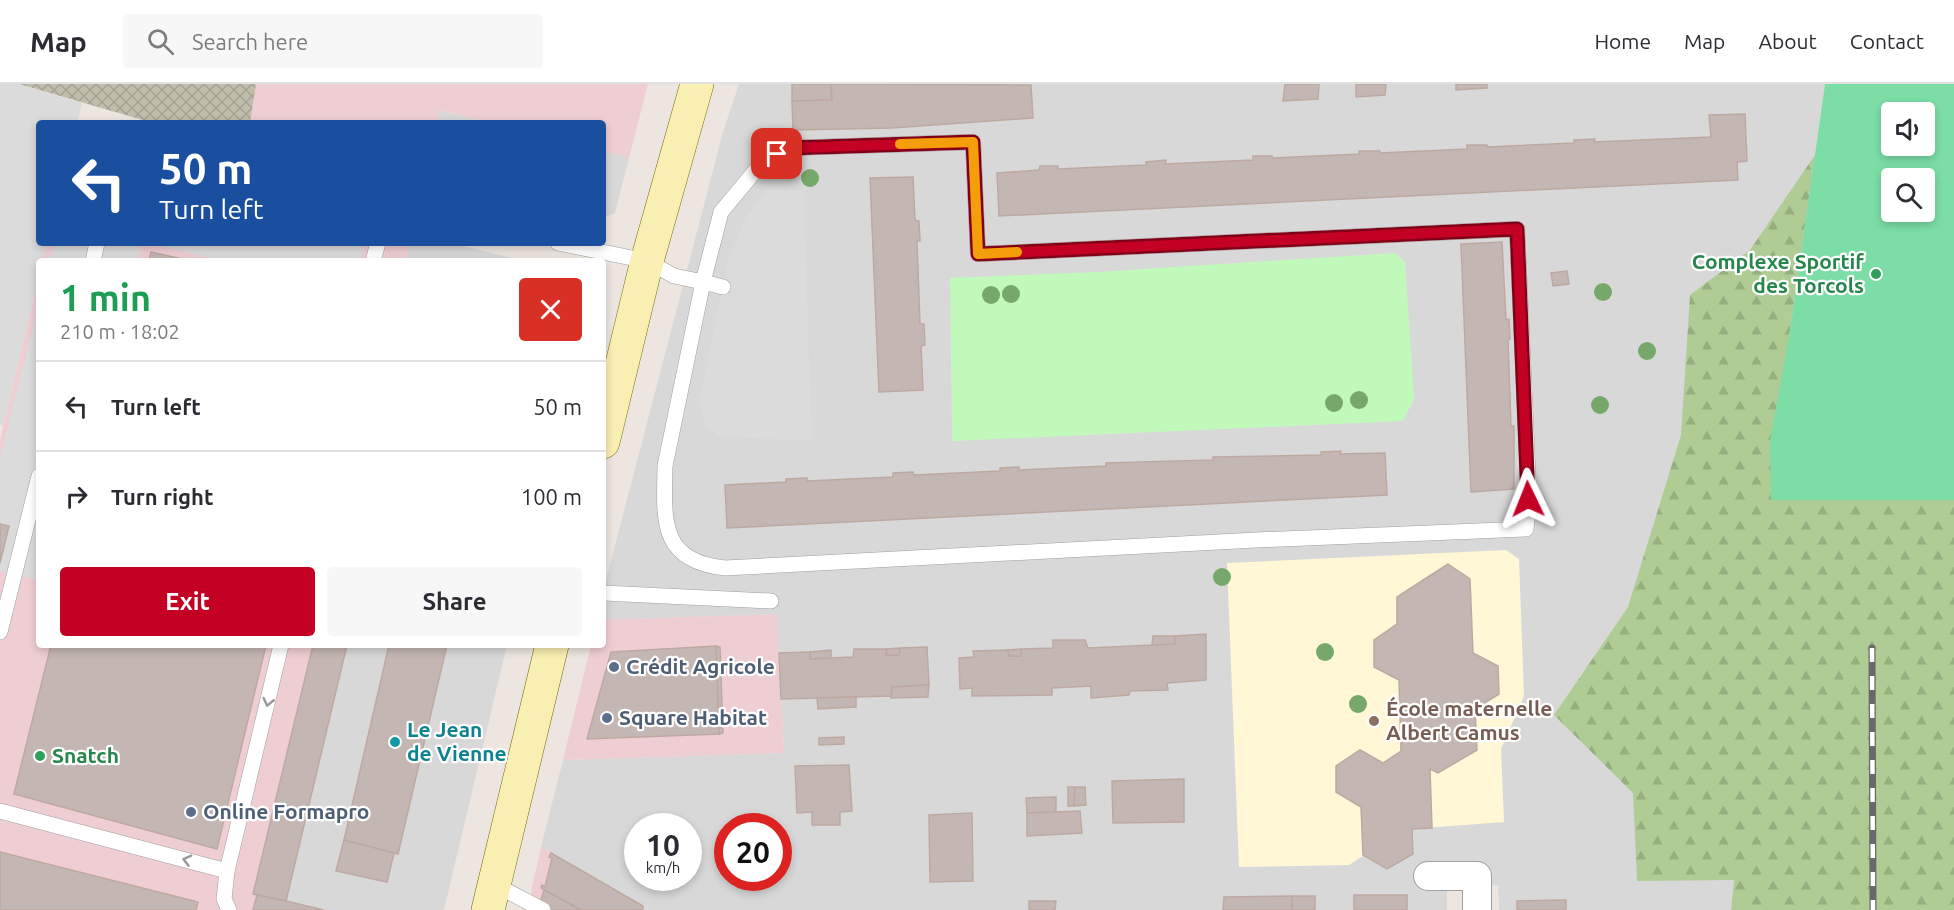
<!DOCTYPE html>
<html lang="en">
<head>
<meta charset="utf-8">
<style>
  body { margin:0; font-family:Ubuntu,sans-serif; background:#f7f7f7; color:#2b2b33; height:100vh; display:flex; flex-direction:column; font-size:22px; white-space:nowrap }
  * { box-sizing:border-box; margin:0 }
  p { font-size:20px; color:#7c7c81 }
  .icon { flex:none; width:33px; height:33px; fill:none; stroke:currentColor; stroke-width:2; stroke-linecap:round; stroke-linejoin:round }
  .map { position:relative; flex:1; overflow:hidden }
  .side { position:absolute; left:36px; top:174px; width:570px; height:390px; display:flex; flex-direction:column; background:#fff; border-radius:6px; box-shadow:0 3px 9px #0003 }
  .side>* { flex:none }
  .hud { position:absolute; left:36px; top:36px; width:570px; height:126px; border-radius:6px; box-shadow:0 3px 9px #0003; background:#1a4fa0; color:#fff; overflow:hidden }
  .fabs { position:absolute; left:1881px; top:18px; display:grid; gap:12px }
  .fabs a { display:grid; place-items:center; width:54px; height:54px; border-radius:6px; background:#fff; box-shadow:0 3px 9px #0003; font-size:30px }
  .speed { position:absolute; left:624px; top:729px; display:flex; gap:12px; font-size:30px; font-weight:700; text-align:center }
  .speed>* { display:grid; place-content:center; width:78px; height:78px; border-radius:50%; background:#fff; box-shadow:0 3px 9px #0003; line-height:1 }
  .speed small { font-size:15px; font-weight:400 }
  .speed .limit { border:9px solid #d22; background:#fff; color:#111 }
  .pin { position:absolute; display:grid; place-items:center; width:51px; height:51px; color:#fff; margin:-26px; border-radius:12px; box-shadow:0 3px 9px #0006 }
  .me { position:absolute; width:66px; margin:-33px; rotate:358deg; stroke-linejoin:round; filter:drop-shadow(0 0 4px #0008) }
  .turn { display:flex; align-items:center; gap:21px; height:126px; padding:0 24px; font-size:27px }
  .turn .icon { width:78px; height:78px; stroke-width:2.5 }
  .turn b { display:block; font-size:42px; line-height:51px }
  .round { display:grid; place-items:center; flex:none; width:63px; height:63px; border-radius:6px; background:#f7f7f7 }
  .overview { display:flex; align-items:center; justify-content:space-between; height:102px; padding:0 24px }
  h1 { font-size:36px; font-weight:700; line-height:45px; color:#1e9e55 }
  .primary-button { display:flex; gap:12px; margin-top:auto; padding:12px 24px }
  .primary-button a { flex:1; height:69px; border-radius:6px; background:#c50025; color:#fff; font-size:24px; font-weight:700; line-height:69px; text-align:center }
  .primary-button a+a { background:#f7f7f7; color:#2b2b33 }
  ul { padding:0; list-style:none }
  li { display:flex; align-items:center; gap:18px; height:90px; padding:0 24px; border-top:2px solid #e1e1e2 }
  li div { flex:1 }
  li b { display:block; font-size:22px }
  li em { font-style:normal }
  header { display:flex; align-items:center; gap:36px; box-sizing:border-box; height:84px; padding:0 30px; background:#fff; border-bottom:2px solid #e1e1e2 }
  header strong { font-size:28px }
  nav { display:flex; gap:33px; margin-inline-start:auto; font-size:21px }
  .search { width:420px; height:54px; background:#f7f7f7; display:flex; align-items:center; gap:15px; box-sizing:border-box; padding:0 21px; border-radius:6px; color:#7c7c81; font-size:22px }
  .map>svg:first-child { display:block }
  .residential { fill:#d9d8d8; fill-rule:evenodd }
  .commercial { fill:#eeced3 }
  .education { fill:#fff7d6 }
  .construction { fill:url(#construction-cross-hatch) }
  .forest { fill:url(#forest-firs) }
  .park { fill:#c1f9bb }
  .pitch { fill:#7cdda6; fill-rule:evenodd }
  .parking { fill:#dbdbdb }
  .building { fill:#c4b7b3; stroke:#bea9a2; stroke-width:1.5 }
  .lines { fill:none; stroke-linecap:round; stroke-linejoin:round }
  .lane-casing { stroke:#9f9f9f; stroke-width:16 }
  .street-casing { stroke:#9f9f9f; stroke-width:30 }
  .secondary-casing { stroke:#6f6705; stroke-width:34 }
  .lane { stroke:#fff; stroke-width:15 }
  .street { stroke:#fff; stroke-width:28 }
  .secondary { stroke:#f9efb2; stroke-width:33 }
  .rail-casing { stroke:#696969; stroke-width:7 }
  .rail { stroke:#fff; stroke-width:4.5; stroke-dasharray:14; stroke-linecap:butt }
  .tree { fill:#77a86b }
  .oneway { stroke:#989898 }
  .route-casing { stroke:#800018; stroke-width:15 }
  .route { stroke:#c50025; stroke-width:10 }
  .slow { stroke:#f59e0b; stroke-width:10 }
  .leisure-dot { fill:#2e9e5b; stroke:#fff; stroke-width:2 }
  .service-dot { fill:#5c6f8a; stroke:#fff; stroke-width:2 }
  .education-dot { fill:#8d6e63; stroke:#fff; stroke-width:2 }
  .culture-dot { fill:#0f9aa8; stroke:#fff; stroke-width:2 }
  .labels { text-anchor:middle; stroke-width:4.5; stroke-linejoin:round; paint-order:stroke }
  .leisure-label { font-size:21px; font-weight:bold; fill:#27864d; stroke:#fff; text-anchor:end }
  .service-label { font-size:21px; font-weight:bold; fill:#4e5e75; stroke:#fff; text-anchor:start }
  .education-label { font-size:21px; font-weight:bold; fill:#785e54; stroke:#fff; text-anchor:start }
  .culture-label { font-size:21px; font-weight:bold; fill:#0d838f; stroke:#fff; text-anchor:start }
</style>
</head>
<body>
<header>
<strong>Map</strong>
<div class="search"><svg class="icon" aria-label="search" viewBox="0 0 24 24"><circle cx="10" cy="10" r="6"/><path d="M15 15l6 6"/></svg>Search here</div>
<nav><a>Home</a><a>Map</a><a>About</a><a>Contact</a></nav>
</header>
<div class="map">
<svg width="1954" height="826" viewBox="0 0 1954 826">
  <defs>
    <pattern id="construction-cross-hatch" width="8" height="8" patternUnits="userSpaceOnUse" patternTransform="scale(1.5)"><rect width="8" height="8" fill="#c1bdac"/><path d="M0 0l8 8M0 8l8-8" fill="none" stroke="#a5a293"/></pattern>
    <pattern id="forest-firs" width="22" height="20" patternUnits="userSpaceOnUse" patternTransform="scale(1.5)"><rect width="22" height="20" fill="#afcc94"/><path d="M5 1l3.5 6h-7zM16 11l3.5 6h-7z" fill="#96af7f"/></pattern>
  </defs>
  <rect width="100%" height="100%" fill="#ede6e0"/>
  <!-- residential -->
  <g class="residential">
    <path d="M739 0H1825L1789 253 1731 826H1499L1498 801 1447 804V826H643V821L541 763 563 676 784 669 777 530 603 536V511L607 492 723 48ZM638 742H688V794H638ZM728 742H778V794H728Z"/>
    <polygon points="439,26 491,39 437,39"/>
    <polygon points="603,67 629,74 615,129 603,134"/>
    <polygon points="410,159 451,159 524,177 406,177"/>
    <polygon points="313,561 507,561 444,826 324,826 253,810"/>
  </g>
  <!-- commercial -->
  <g class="commercial">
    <polygon points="256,0 648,0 629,74 603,67 603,39 491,39 440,26 437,39 250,39"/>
    <polygon points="47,159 410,159 406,177 42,177"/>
    <polygon points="39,192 39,561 313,561 253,810 324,826 0,826 0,355"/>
    <polygon points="777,530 784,669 563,676 591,561 603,561 603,536"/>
    <polygon points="541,763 643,822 643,826 527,826"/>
  </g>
  <!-- education -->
  <polygon class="education" points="1506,466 1519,475 1524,612 1501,665 1504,738 1412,745 1413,770 1387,785 1363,772 1349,781 1239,783 1227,479"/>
  <!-- construction -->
  <polygon class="construction" points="19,0 256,0 250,39 153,39"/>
  <!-- forest -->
  <polygon class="forest" points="1815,71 1789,253 1954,368 1954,826 1731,826 1734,796 1637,797 1633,709 1554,631 1628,523 1681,351 1690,211 1750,166"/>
  <!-- park -->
  <polygon class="park" points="1395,169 1405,178 1414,315 1403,337 952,357 950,194 1098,188"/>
  <!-- pitch -->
  <path class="pitch" d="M1825 0H1954V416H1771L1770 357 1789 253ZM1892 28H1924V62H1892ZM1892 94H1924V128H1892Z"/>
  <!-- parking -->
  <g class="parking">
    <polygon points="0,0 19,0 82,19 77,39 39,39 39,159 47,159 42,177 39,177 39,192 3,342 0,341"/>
    <polygon points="767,106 803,106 812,357 719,352 704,340 700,314 729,174 746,134"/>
    <polygon points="54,159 142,159 137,177 49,177"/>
    <polygon points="147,159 365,159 361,177 224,177"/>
    <polygon points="39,218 39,496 0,488 0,476 8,442 0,440 0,374"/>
  </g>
  <!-- building -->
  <g class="building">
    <polygon points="792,0 831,0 832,16 792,17"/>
    <polygon points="831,0 1031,1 1033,34 892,44 793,46 792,17 832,16"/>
    <polygon points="1285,0 1319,0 1318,15 1283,17"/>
    <polygon points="1356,0 1386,0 1385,11 1356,13"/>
    <polygon points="1456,0 1487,0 1487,4 1456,6"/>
    <polygon points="1745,30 1747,77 1737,78 1738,96 999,132 997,89 1039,86 1040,82 1058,82 1058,85 1146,81 1146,78 1166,76 1165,80 1253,76 1253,72 1272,72 1273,74 1359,70 1359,67 1380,67 1380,69 1467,65 1467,61 1487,61 1487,63 1574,59 1574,56 1595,55 1594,58 1711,53 1709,31"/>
    <polygon points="913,93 915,136 919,137 920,157 917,157 920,240 924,240 925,261 921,262 923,306 879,308 870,94"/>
    <polygon points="1502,158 1506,236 1509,235 1510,255 1508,256 1511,342 1514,342 1514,405 1471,408 1461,160"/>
    <polygon points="151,168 191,177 149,177"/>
    <polygon points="1567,187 1569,200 1553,202 1551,189"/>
    <polygon points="1341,367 1340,370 1385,369 1387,411 727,444 725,401 786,398 786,395 807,394 807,397 893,393 893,389 913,388 914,391 1000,387 1000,384 1019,383 1019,386 1106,382 1106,379 1213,376 1213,373 1321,371 1321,368"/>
    <polygon points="0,440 9,442 0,479"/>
    <polygon points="1448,480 1470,495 1473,569 1498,582 1499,610 1475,625 1477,666 1438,689 1430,685 1432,744 1412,745 1413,770 1387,785 1363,771 1361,723 1336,708 1336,682 1360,666 1383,679 1401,667 1399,596 1374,583 1374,556 1397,540 1397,513"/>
    <polygon points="1206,550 1206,596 1167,599 1168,606 1130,607 1129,611 1091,614 1091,602 1052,604 1052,611 972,612 972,604 960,605 959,574 974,573 973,567 1008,566 1009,572 1021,572 1021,565 1053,564 1053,556 1085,556 1088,564 1175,560 1175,552"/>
    <polygon points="1153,552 1175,552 1175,560 1152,561"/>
    <polygon points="51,561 266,561 217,765 14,710"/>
    <polygon points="313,561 347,561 286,817 253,810"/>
    <polygon points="389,561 447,561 398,770 344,756"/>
    <polygon points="716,562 720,563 723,649 719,650"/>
    <polygon points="716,562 719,650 587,655 611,568"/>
    <polygon points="927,563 929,601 892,603 891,612 781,615 779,569 810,568 810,575 831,574 853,573 854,565 887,565 886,571 899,571 900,564"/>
    <polygon points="900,564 899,571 886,571 887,565"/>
    <polygon points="1021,565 1021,572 1009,572 1008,566"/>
    <polygon points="831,566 831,574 810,575 810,568"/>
    <polygon points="929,601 928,613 891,614 892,603"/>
    <polygon points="856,613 856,623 818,625 817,614"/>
    <polygon points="844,653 844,660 819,661 819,654"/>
    <polygon points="849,681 852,727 840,728 840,741 812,741 812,728 797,729 795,682"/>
    <polygon points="1184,695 1184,738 1113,739 1112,697"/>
    <polygon points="1068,703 1075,703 1074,722 1068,722"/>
    <polygon points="1075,703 1085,703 1086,721 1074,722"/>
    <polygon points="1056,713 1056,728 1027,729 1026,714"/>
    <polygon points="1080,727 1082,749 1027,752 1027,729"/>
    <polygon points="972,729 973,797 930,798 929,731"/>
    <polygon points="344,756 394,769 387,798 336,787"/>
    <polygon points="0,768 198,818 196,826 0,826"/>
    <polygon points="551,769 643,822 643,826 581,826 541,804 542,801 545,803 552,774 549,773"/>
    <polygon points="544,806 581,826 538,826"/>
    <polygon points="257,811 286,817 324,826 253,826"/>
    <rect x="1354" y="811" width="53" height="15"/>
    <rect x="1292" y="812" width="23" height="14"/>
    <polygon points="1292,812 1292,826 1223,826 1224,813"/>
    <polygon points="1566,816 1566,826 1517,826 1517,817"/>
    <polygon points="1029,817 1056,817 1055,826 1029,826"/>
  </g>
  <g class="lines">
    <defs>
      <g id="lane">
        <path d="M558 159 647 177 674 192 703 198 721 128 765 75 788 64 973 58 978 170 1517 145 1529 415 1526 445 1256 456 725 484C659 477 664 436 665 382L703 198 723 203"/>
        <polyline points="93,177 97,159"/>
        <polyline points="373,177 378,159"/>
        <polyline points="603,509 771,517"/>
        <polyline points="0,548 39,392"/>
        <polyline points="0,727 227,787 281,561"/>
        <polyline points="227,787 224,815 229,826"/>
        <polyline points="494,800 543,826"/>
      </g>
      <polyline id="street" points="1428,792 1477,792 1477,826"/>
      <g id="secondary">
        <polyline points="603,358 647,177 697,0"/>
        <polyline points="488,826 552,561"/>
      </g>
    </defs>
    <!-- lane casing -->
    <use href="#lane" class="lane-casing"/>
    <!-- street casing -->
    <use href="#street" class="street-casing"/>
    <!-- secondary casing -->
    <use href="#secondary" class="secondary-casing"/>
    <!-- lane -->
    <use href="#lane" class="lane"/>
    <!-- street -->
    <use href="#street" class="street"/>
    <!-- secondary -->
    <use href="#secondary" class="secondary"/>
    <defs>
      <polyline id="rail" points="1872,564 1873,826"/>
    </defs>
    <!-- rail casing -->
    <use href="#rail" class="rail-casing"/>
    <!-- rail -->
    <use href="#rail" class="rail"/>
  </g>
  <!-- trees -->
  <g class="tree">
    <circle cx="810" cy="94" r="9"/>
    <circle cx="1603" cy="208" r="9"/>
    <circle cx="1011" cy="210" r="9"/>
    <circle cx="991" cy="211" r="9"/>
    <circle cx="1647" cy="267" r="9"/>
    <circle cx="1359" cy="316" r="9"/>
    <circle cx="1334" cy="319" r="9"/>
    <circle cx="1600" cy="321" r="9"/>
    <circle cx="1222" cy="493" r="9"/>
    <circle cx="1325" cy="568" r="9"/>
    <circle cx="1358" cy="620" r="9"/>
  </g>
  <!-- one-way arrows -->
  <defs><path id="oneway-chevron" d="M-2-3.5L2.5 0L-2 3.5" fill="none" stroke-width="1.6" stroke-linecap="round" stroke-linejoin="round" transform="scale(1.5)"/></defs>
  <g class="oneway">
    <use href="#oneway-chevron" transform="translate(268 618) rotate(103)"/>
    <use href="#oneway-chevron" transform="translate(187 776) rotate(-165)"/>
  </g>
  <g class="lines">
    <defs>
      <polyline id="route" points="777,70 789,64 973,58 978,170 1517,145 1528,415"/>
    </defs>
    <!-- route casing -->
    <use href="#route" class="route-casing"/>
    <!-- route -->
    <use href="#route" class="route"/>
    <!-- slow -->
    <polyline class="slow" points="900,60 973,58 978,170 1017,168"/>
  </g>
  <!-- markers -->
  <g class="leisure-dot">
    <circle cx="1876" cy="190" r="6"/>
    <circle cx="40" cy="672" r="6"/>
  </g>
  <g class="service-dot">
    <circle cx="614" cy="583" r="6"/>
    <circle cx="607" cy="634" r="6"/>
    <circle cx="191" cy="728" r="6"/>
  </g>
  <circle class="education-dot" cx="1374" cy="637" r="6"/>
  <circle class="culture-dot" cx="395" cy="658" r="6"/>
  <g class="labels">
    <!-- leisure labels -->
    <g class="leisure-label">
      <text x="1864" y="185">Complexe Sportif<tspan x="1864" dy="24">des Torcols</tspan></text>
      <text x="52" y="679" text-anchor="start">Snatch</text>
    </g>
    <!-- service labels -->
    <g class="service-label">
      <text x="626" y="590">Crédit Agricole</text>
      <text x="619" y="641">Square Habitat</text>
      <text x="203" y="735">Online Formapro</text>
    </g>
    <!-- education labels -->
    <g class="education-label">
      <text x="1386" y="632">École maternelle<tspan x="1386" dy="24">Albert Camus</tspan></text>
    </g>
    <!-- culture labels -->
    <g class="culture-label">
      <text x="407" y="653">Le Jean<tspan x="407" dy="24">de Vienne</tspan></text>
    </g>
  </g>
</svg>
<div class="fabs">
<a><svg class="icon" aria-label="sound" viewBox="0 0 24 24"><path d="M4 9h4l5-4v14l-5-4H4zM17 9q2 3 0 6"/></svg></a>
<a><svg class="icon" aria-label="search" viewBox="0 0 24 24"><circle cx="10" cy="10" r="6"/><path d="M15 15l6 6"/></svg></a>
</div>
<div class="speed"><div>10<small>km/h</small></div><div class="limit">20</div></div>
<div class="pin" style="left:777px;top:70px;background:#d93025"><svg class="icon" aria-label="arrive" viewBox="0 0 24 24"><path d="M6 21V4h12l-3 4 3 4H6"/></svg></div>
<svg class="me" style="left:1528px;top:415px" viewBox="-20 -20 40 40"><path d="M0-17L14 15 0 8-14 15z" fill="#c50025" stroke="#fff" stroke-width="4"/></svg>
<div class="hud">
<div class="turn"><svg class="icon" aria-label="left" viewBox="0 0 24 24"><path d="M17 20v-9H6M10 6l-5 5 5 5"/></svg><div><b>50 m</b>Turn left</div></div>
</div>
<section class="side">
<div class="overview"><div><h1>1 min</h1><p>210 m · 18:02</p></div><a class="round" style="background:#d93025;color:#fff"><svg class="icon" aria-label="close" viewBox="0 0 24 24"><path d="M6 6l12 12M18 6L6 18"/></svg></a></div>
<ul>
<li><svg class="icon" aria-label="left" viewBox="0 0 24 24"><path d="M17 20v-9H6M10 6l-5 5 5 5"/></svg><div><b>Turn left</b></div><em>50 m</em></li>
<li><svg class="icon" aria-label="right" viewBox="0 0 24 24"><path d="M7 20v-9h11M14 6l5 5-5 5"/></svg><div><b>Turn right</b></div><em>100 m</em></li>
</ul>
<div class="primary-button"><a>Exit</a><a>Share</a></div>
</section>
</div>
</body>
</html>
